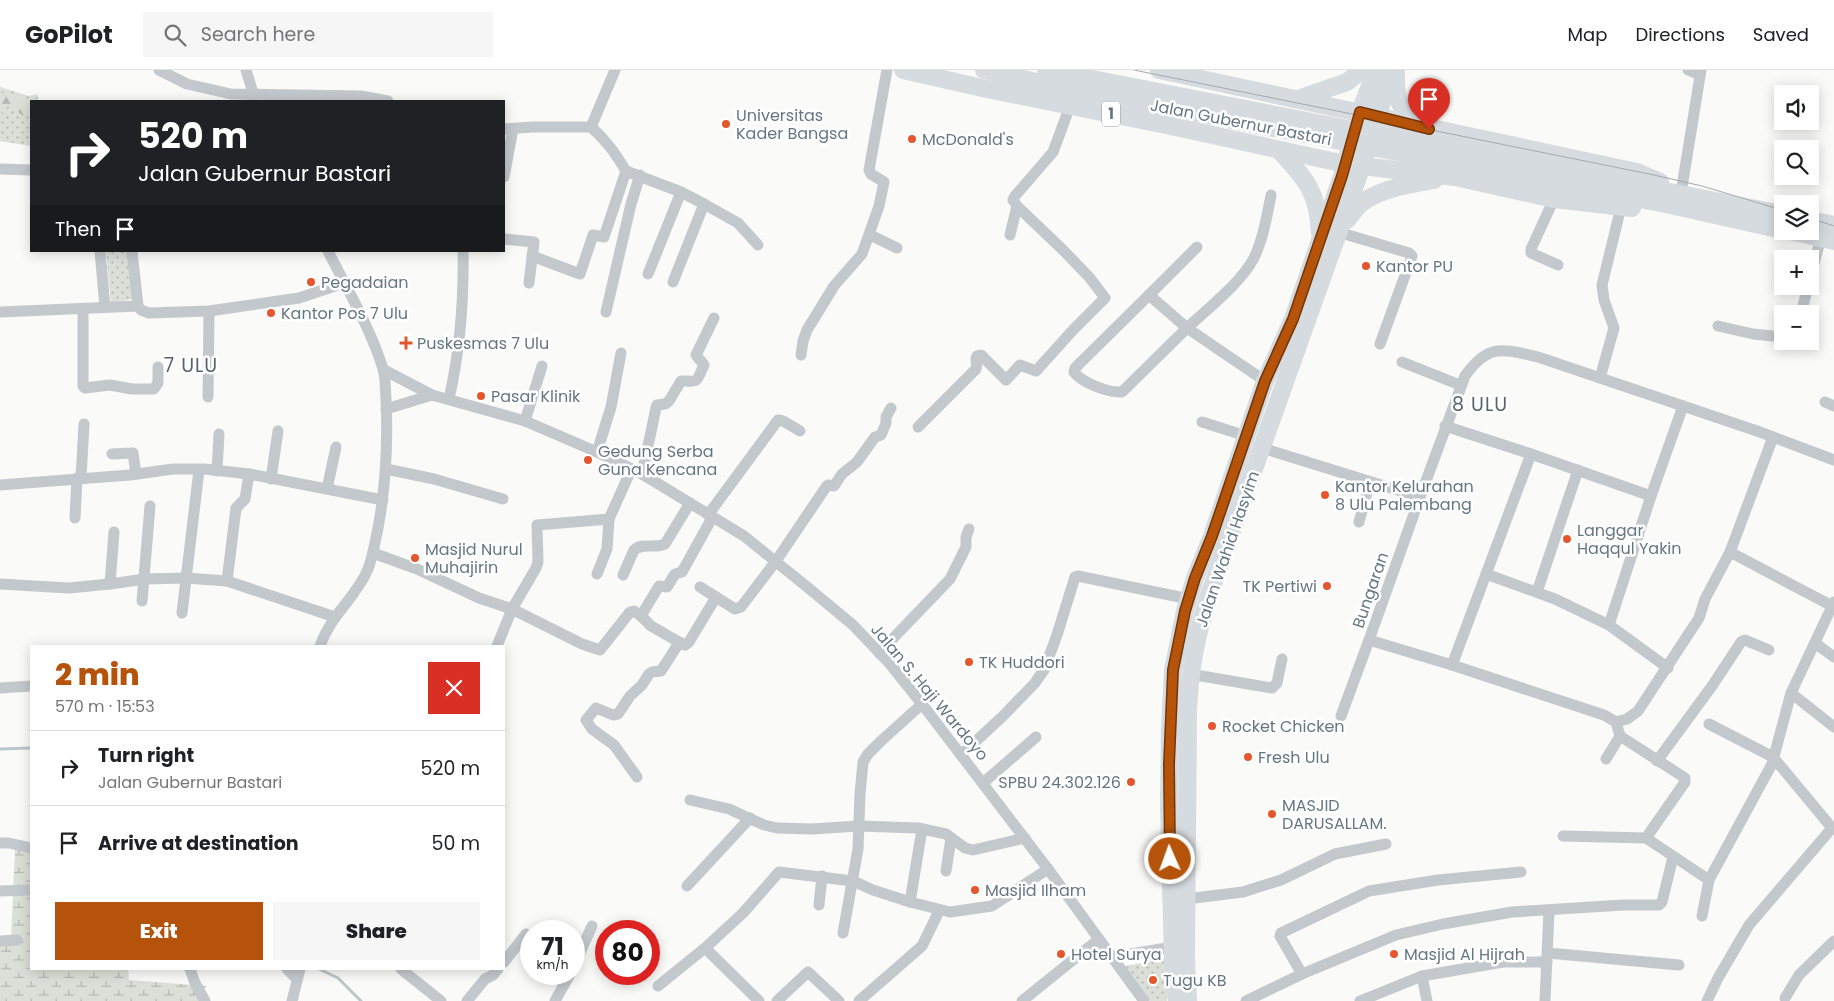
<!DOCTYPE html>
<html lang="en">
<head>
<meta charset="utf-8">
<style>
  body { margin:0; font-family:Poppins,sans-serif; background:#f6f6f6; color:#202124; height:100vh; display:flex; flex-direction:column; font-size:19px; white-space:nowrap }
  * { box-sizing:border-box; margin:0 }
  p { font-size:16px; color:#757577 }
  .icon { flex:none; width:28px; height:28px; fill:none; stroke:currentColor; stroke-width:2; stroke-linecap:round; stroke-linejoin:round }
  .map { position:relative; flex:1; overflow:hidden }
  .drawer { position:absolute; left:30px; top:575px; width:475px; height:325px; display:flex; flex-direction:column; background:#fff; border-radius:0px; box-shadow:0 2px 12px #0003 }
  .drawer>* { flex:none }
  .hud { position:absolute; left:30px; top:30px; width:475px; height:152px; border-radius:0px; box-shadow:0 2px 12px #0003; background:#202124; color:#fff; overflow:hidden }
  .buttons { position:absolute; left:1774px; top:15px; display:grid; gap:10px }
  .buttons a { display:grid; place-items:center; width:45px; height:45px; border-radius:0px; background:#fff; box-shadow:0 2px 12px #0003; font-size:25px }
  .speed { position:absolute; left:520px; top:850px; display:flex; gap:10px; font-size:25px; font-weight:700; text-align:center }
  .speed>* { display:grid; place-content:center; width:65px; height:65px; border-radius:50%; background:#fff; box-shadow:0 2px 12px #0003; line-height:1 }
  .speed small { font-size:12px; font-weight:400 }
  .speed .limit { border:8px solid #d22; background:#fff; color:#111 }
  .pin { position:absolute; display:grid; place-items:center; width:42px; height:42px; color:#fff; margin:-51px -21px; border-radius:50% 50% 50% 0; rotate:-45deg; box-shadow:0 0 5px #0007 }
  .pin .icon { rotate:45deg }
  .me { position:absolute; width:55px; margin:-28px; rotate:358deg; stroke-linejoin:round; filter:drop-shadow(0 0 4px #0008) }
  .turn { display:flex; align-items:center; gap:18px; height:105px; padding:0 25px; font-size:22px }
  .turn .icon { width:65px; height:65px; stroke-width:2.5 }
  .turn b { display:block; font-size:35px; line-height:42px }
  .then { display:flex; align-items:center; height:48px; padding:0 25px; background:#0003; gap:10px; font-size:19px }
  .round { display:grid; place-items:center; flex:none; width:52px; height:52px; border-radius:0px; background:#f6f6f6 }
  .overview { display:flex; align-items:center; justify-content:space-between; height:85px; padding:0 25px }
  h1 { font-size:30px; font-weight:800; line-height:38px; color:#b45309 }
  .action { display:flex; gap:10px; margin-top:auto; padding:10px 25px }
  .action a { flex:1; height:58px; border-radius:0px; background:#b45309; color:#fff; font-size:20px; font-weight:800; line-height:58px; text-align:center }
  .action a+a { background:#f6f6f6; color:#202124 }
  ul { padding:0; list-style:none }
  li { display:flex; align-items:center; gap:15px; height:75px; padding:0 25px; border-top:1px solid #e0e0e0 }
  li div { flex:1 }
  li b { display:block; font-size:19px }
  li em { font-style:normal }
  header { display:flex; align-items:center; gap:30px; box-sizing:border-box; height:70px; padding:0 25px; background:#fff; border-bottom:1px solid #e0e0e0 }
  header strong { font-size:24px }
  nav { display:flex; gap:28px; margin-inline-start:auto; font-size:18px }
  .search { width:350px; height:45px; background:#f6f6f6; display:flex; align-items:center; gap:12px; box-sizing:border-box; padding:0 18px; border-radius:0px; color:#757577; font-size:19px }
  .map>svg:first-child { display:block }
  .grass { fill:url(#grass-dots) }
  .forest { fill:url(#forest-firs) }
  .wetland { fill:url(#wetland-marsh) }
  .lines { fill:none; stroke-linecap:round; stroke-linejoin:round }
  .stream { stroke:#bbc7cb; stroke-width:3 }
  .minor { stroke:#c3c8cc; stroke-width:11 }
  .highway { stroke:#d6dbdf; stroke-width:18 }
  .tram { stroke:#a2aab0; stroke-width:1 }
  .route-casing { stroke:#753606; stroke-width:12 }
  .route { stroke:#b45309; stroke-width:9 }
  .poi-dot { fill:#e4572e; stroke:#fff; stroke-width:2 }
  .labels { text-anchor:middle; stroke-width:5; stroke-linejoin:round; paint-order:stroke }
  .shield { fill:#fff; stroke:#939fa8; stroke-width:1 }
  .shield-label { font-size:15px; font-weight:bold; fill:#657683 }
  .poi-label { font-size:16px; fill:#657683; stroke:#fff; text-anchor:start }
  .street-label { font-size:16px; fill:#657683; stroke:#fff }
  .quarter-label { font-size:19px; letter-spacing:1px; fill:#57646e; stroke:#fff }
</style>
</head>
<body>
<header>
<strong>GoPilot</strong>
<div class="search"><svg class="icon" aria-label="search" viewBox="0 0 24 24"><circle cx="10" cy="10" r="6"/><path d="M15 15l6 6"/></svg>Search here</div>
<nav><a>Map</a><a>Directions</a><a>Saved</a></nav>
</header>
<div class="map">
<svg width="1834" height="931" viewBox="0 0 1834 931">
  <defs>
    <pattern id="grass-dots" width="8" height="8" patternUnits="userSpaceOnUse" patternTransform="scale(1.25)"><rect width="8" height="8" fill="#dadfd7"/><path d="M2 2h.1M6 6h.1" fill="none" stroke="#b4b9b4" stroke-width="1.8" stroke-linecap="round"/></pattern>
    <pattern id="forest-firs" width="22" height="20" patternUnits="userSpaceOnUse" patternTransform="scale(1.25)"><rect width="22" height="20" fill="#dadfd7"/><path d="M5 1l3.5 6h-7zM16 11l3.5 6h-7z" fill="#b4b9b4"/></pattern>
    <pattern id="wetland-marsh" width="20" height="14" patternUnits="userSpaceOnUse" patternTransform="scale(1.25)"><rect width="20" height="14" fill="#dadfd7"/><path d="M1 5h8M5 5V1M11 12h8M15 12V8" fill="none" stroke="#b4b9b4"/></pattern>
  </defs>
  <rect width="100%" height="100%" fill="#fafaf8"/>
  <!-- grass -->
  <g class="grass">
    <polygon points="0,17 29,26 37,24 39,31 31,31 31,76 0,71"/>
    <polygon points="106,181 128,181 134,229 111,233"/>
    <polygon points="1170,888 1167,931 1150,931 1125,896"/>
  </g>
  <!-- forest -->
  <polygon class="forest" points="0,23 9,23 32,31 31,47 22,45 8,34 5,43 0,42"/>
  <!-- wetland -->
  <polygon class="wetland" points="15,779 31,783 31,899 128,899 129,910 206,916 201,931 0,931 0,870 11,869"/>
  <g class="lines">
    <!-- stream -->
    <g class="stream">
      <polyline points="0,679 31,678"/>
      <polyline points="319,899 338,908 361,931"/>
    </g>
    <!-- minor -->
    <g class="minor">
      <polyline points="159,0 187,14 231,24 361,26 388,31"/>
      <polyline points="246,0 255,29"/>
      <polyline points="1688,0 1700,5"/>
      <polyline points="591,57 615,0"/>
      <path d="M504 59 532 57H591C607 71 615 83 626 101L604 167 593 165 580 204 532 186"/>
      <polyline points="0,99 31,100"/>
      <polyline points="626,101 681,122 704,134 673,212"/>
      <polyline points="504,107 513,59"/>
      <polyline points="1681,123 1701,0"/>
      <polyline points="1554,129 1531,179 1531,183 1558,195"/>
      <polyline points="704,134 738,153 758,175"/>
      <polyline points="1338,162 1409,183 1412,186 1380,274"/>
      <polyline points="870,165 897,178"/>
      <polyline points="1010,165 1017,136"/>
      <polyline points="504,169 534,172 529,213"/>
      <path d="M1197 177 1149 225 1187 258C1208 238 1240 214 1254 188 1263 169 1267 146 1271 125"/>
      <polyline points="100,181 105,237"/>
      <polyline points="132,181 138,236 141,240 149,243 209,241 299,228 344,213"/>
      <polyline points="648,204 681,122"/>
      <polyline points="1810,208 1821,168"/>
      <path d="M1149 225 1075 298 1074 302C1082 313 1109 323 1122 322L1187 258 1265 311"/>
      <polyline points="83,239 83,316 85,318 110,315 132,319 154,319 158,313 158,297"/>
      <polyline points="0,242 138,236"/>
      <polyline points="606,242 631,134 640,105"/>
      <polyline points="1801,244 1808,216"/>
      <polyline points="1718,256 1753,264 1782,267"/>
      <polyline points="801,285 803,271 807,260 834,216 862,184 879,136 884,112 871,104 869,100 887,0"/>
      <polyline points="1402,292 1460,315"/>
      <polyline points="384,300 432,325 525,351 597,382 642,404 744,466 806,516 853,555 890,594 922,634 1048,799 1144,931"/>
      <polyline points="1600,308 1614,258 1604,230 1602,215 1621,137"/>
      <polyline points="208,327 209,241"/>
      <path d="M449 329C460 280 464 232 463 181"/>
      <polyline points="1825,332 1834,336"/>
      <polyline points="386,339 432,325"/>
      <polyline points="525,351 542,296"/>
      <polyline points="1202,352 1246,366"/>
      <polyline points="1445,356 1531,384 1651,426"/>
      <path d="M918 357 976 299C978 294 974 290 977 286L981 285 1006 310 1020 295 1036 301 1073 260 1105 228 1090 208 1063 180 1017 136 1013 130 1015 126 1053 82 1070 36"/>
      <polyline points="1262,378 1420,427 1369,570 1452,595 1531,384"/>
      <polyline points="597,382 611,337 621,283"/>
      <polyline points="112,384 133,383 136,404"/>
      <polyline points="386,399 434,409 503,429"/>
      <polyline points="217,401 219,364"/>
      <path d="M642 404 656 338 657 335 665 334 669 331 681 311C700 311 695 314 704 295L696 285 714 248"/>
      <polyline points="81,408 84,354"/>
      <polyline points="271,409 278,361"/>
      <polyline points="0,415 130,405 173,399 204,399 249,404 383,430"/>
      <polyline points="327,419 336,377"/>
      <path d="M1420 427 1465 306C1488 273 1502 279 1538 287L1760 362 1834 390"/>
      <polyline points="708,445 778,350 783,351 800,361"/>
      <polyline points="75,448 77,408"/>
      <polyline points="1359,452 1370,412"/>
      <polyline points="114,462 110,514 145,509 186,508 227,511 335,547"/>
      <polyline points="1730,482 1832,536"/>
      <polyline points="373,483 417,499 479,528 512,539 582,574 600,580 630,542 634,541 641,546 659,516 667,517 675,504 682,502 712,448"/>
      <polyline points="597,504 607,479 609,449"/>
      <polyline points="1486,504 1555,529 1609,555 1668,598"/>
      <path d="M623 505 634 480C643 472 655 479 665 474L690 433"/>
      <polyline points="227,511 236,438 245,429 249,404"/>
      <polyline points="0,514 69,518 110,514"/>
      <polyline points="700,517 716,527"/>
      <polyline points="1537,522 1578,400"/>
      <polyline points="142,531 150,436"/>
      <polyline points="182,543 199,400"/>
      <polyline points="1609,555 1651,426 1683,336"/>
      <polyline points="679,572 685,575 689,572 716,527 735,539 741,537 776,491 826,417 828,415 834,416 842,404 857,392 875,367 881,365 886,353 886,347 891,338"/>
      <polyline points="1815,573 1834,587"/>
      <path d="M320 576C331 544 356 528 368 499 373 486 375 472 378 458 386 415 388 373 386 329 385 319 386 308 383 299 371 259 347 219 328 181"/>
      <polyline points="497,576 512,539 536,498 538,492 537,455 609,449 631,400"/>
      <polyline points="879,583 950,509 966,477 966,467 969,459"/>
      <polyline points="1452,595 1604,645 1616,652 1620,666 1685,708 1685,712 1646,768"/>
      <polyline points="1190,604 1272,618 1277,613 1282,589"/>
      <polyline points="0,618 31,616"/>
      <polyline points="1791,623 1834,657"/>
      <polyline points="1341,646 1369,570"/>
      <polyline points="1616,652 1627,649 1638,641 1699,548 1705,529 1730,482 1773,367"/>
      <polyline points="962,684 1003,646 1034,614 1044,600 1057,565 1075,507 1078,506 1189,529"/>
      <polyline points="1606,689 1620,666"/>
      <polyline points="1657,691 1712,616 1741,572 1745,570 1769,580"/>
      <polyline points="637,707 614,675 592,659 586,650 596,638 613,645 618,644 630,626 642,615 649,604 652,602 661,601 677,576 679,572 651,556 641,546"/>
      <polyline points="983,713 1036,667"/>
      <polyline points="690,730 729,739 764,755 777,758 812,759 859,756 918,758 946,764 965,778 973,780 1025,768"/>
      <polyline points="1563,766 1646,768 1709,810"/>
      <polyline points="0,773 9,773 31,778"/>
      <polyline points="946,801 951,768"/>
      <polyline points="687,816 750,748"/>
      <polyline points="0,821 31,820"/>
      <polyline points="1186,829 1243,822 1281,810 1335,784 1386,774"/>
      <polyline points="910,832 922,759"/>
      <polyline points="819,835 822,806"/>
      <polyline points="1702,846 1709,810 1772,694 1791,623 1834,532"/>
      <polyline points="843,863 858,779 860,724 863,692 868,684 881,671 922,634"/>
      <polyline points="0,871 17,870"/>
      <polyline points="1548,883 1679,895"/>
      <polyline points="1112,887 1179,876"/>
      <polyline points="504,892 526,864"/>
      <polyline points="574,896 592,856"/>
      <polyline points="190,899 195,913 205,931"/>
      <polyline points="287,899 297,909"/>
      <polyline points="401,899 441,931"/>
      <polyline points="1302,904 1280,866 1281,863 1369,821 1438,810 1521,802"/>
      <polyline points="1422,906 1427,931"/>
      <polyline points="658,916 705,878"/>
      <polyline points="1785,928 1799,905 1834,871"/>
      <polyline points="292,931 300,899"/>
      <polyline points="467,931 485,909 493,905 498,899"/>
      <polyline points="555,931 570,904"/>
      <polyline points="759,931 705,878 743,843 779,802 853,811 873,820 910,832 950,842 992,836 1048,799"/>
      <polyline points="777,931 808,902 839,931"/>
      <polyline points="859,931 922,876 939,841"/>
      <polyline points="1022,931 1099,869"/>
      <polyline points="1246,931 1302,904 1396,865 1443,854 1512,842 1623,835 1659,835 1662,832 1673,787"/>
      <polyline points="1360,931 1422,906 1503,892 1547,892"/>
      <polyline points="1545,931 1549,840"/>
      <polyline points="1707,931 1718,908 1749,855 1832,758 1773,687 1709,654"/>
    </g>
    <!-- highway -->
    <g class="highway">
      <polyline points="903,0 982,18 1171,56 1345,94 1455,107 1554,129 1632,138"/>
      <polyline points="984,0 1041,13 1666,134 1782,160"/>
      <polyline points="1046,0 1782,144"/>
      <polyline points="1159,0 1637,102 1660,112"/>
      <path d="M1396 3C1395 28 1399 44 1425 52"/>
      <polyline points="1298,29 1347,12 1362,0"/>
      <path d="M1279 80C1306 109 1318 122 1320 163"/>
      <path d="M1347 150C1352 144 1357 136 1363 132 1383 118 1411 114 1434 110"/>
      <polyline points="1810,150 1834,155"/>
      <polyline points="1790,161 1834,171"/>
      <polyline points="1177,931 1173,890 1169,736 1170,660 1173,600 1185,541 1195,508 1212,466 1265,311 1293,249 1342,106 1360,42 1376,0"/>
      <path d="M1188 931 1186 889 1188 640C1190 598 1196 568 1208 528L1362 96 1392 0"/>
    </g>
    <!-- tram -->
    <g class="tram">
      <polyline points="1134,0 1654,105 1702,116 1782,140"/>
      <polyline points="1810,148 1834,156"/>
    </g>
  </g>
  <g class="lines">
    <defs>
      <polyline id="route" points="1170,789 1169,694 1173,600 1185,541 1195,508 1212,466 1265,311 1293,249 1342,106 1360,42 1429,59"/>
    </defs>
    <!-- route casing -->
    <use href="#route" class="route-casing"/>
    <!-- route -->
    <use href="#route" class="route"/>
  </g>
  <!-- markers -->
  <g class="poi-dot">
    <circle cx="726" cy="54" r="5"/>
    <circle cx="912" cy="69" r="5"/>
    <circle cx="1366" cy="196" r="5"/>
    <circle cx="311" cy="212" r="5"/>
    <circle cx="271" cy="243" r="5"/>
    <path d="M403.5 265.5h5v5h5v5h-5v5h-5v-5h-5v-5h5z"/>
    <circle cx="481" cy="326" r="5"/>
    <circle cx="588" cy="390" r="5"/>
    <circle cx="1325" cy="425" r="5"/>
    <circle cx="1567" cy="469" r="5"/>
    <circle cx="415" cy="488" r="5"/>
    <circle cx="1327" cy="516" r="5"/>
    <circle cx="969" cy="592" r="5"/>
    <circle cx="1212" cy="656" r="5"/>
    <circle cx="1248" cy="687" r="5"/>
    <circle cx="1131" cy="712" r="5"/>
    <circle cx="1272" cy="744" r="5"/>
    <circle cx="975" cy="820" r="5"/>
    <circle cx="1061" cy="884" r="5"/>
    <circle cx="1394" cy="884" r="5"/>
    <circle cx="1153" cy="910" r="5"/>
  </g>
  <g class="labels">
    <!-- shield labels -->
    <rect class="shield" x="1102" y="31.5" width="18" height="25" rx="4"/>
    <g class="shield-label">
      <text x="1111" y="49">1</text>
    </g>
    <!-- poi labels -->
    <g class="poi-label">
      <text x="736" y="51">Universitas<tspan x="736" dy="18">Kader Bangsa</tspan></text>
      <text x="922" y="75">McDonald's</text>
      <text x="1376" y="202">Kantor PU</text>
      <text x="321" y="218">Pegadaian</text>
      <text x="281" y="249">Kantor Pos 7 Ulu</text>
      <text x="417" y="279">Puskesmas 7 Ulu</text>
      <text x="491" y="332">Pasar Klinik</text>
      <text x="598" y="387">Gedung Serba<tspan x="598" dy="18">Guna Kencana</tspan></text>
      <text x="1335" y="422">Kantor Kelurahan<tspan x="1335" dy="18">8 Ulu Palembang</tspan></text>
      <text x="1577" y="466">Langgar<tspan x="1577" dy="18">Haqqul Yakin</tspan></text>
      <text x="425" y="485">Masjid Nurul<tspan x="425" dy="18">Muhajirin</tspan></text>
      <text x="1317" y="522" text-anchor="end">TK Pertiwi</text>
      <text x="979" y="598">TK Huddori</text>
      <text x="1222" y="662">Rocket Chicken</text>
      <text x="1258" y="693">Fresh Ulu</text>
      <text x="1121" y="718" text-anchor="end">SPBU 24.302.126</text>
      <text x="1282" y="741">MASJID<tspan x="1282" dy="18">DARUSALLAM.</tspan></text>
      <text x="985" y="826">Masjid Ilham</text>
      <text x="1071" y="890">Hotel Surya</text>
      <text x="1404" y="890">Masjid Al Hijrah</text>
      <text x="1163" y="916">Tugu KB</text>
    </g>
    <!-- street labels -->
    <g class="street-label">
      <text transform="translate(1241 52) rotate(11)" y="6">Jalan Gubernur Bastari</text>
      <text transform="translate(1227 479) rotate(-71)" y="6">Jalan Wahid Hasyim</text>
      <text transform="translate(1370 520) rotate(-71)" y="6">Bungaran</text>
      <text transform="translate(930 622) rotate(50)" y="6">Jalan S. Haji Wardoyo</text>
    </g>
    <!-- quarter labels -->
    <g class="quarter-label">
      <text x="191" y="302">7 ULU</text>
      <text x="1480" y="341">8 ULU</text>
    </g>
  </g>
</svg>
<div class="buttons">
<a><svg class="icon" aria-label="sound" viewBox="0 0 24 24"><path d="M4 9h4l5-4v14l-5-4H4zM17 9q2 3 0 6"/></svg></a>
<a><svg class="icon" aria-label="search" viewBox="0 0 24 24"><circle cx="10" cy="10" r="6"/><path d="M15 15l6 6"/></svg></a>
<a><svg class="icon" aria-label="layers" viewBox="0 0 24 24"><path d="M12 4l9 5-9 5-9-5zM3 14l9 5 9-5"/></svg></a>
<a>+</a>
<a>−</a>
</div>
<div class="speed"><div>71<small>km/h</small></div><div class="limit">80</div></div>
<div class="pin" style="left:1429px;top:59px;background:#d93025"><svg class="icon" aria-label="arrive" viewBox="0 0 24 24"><path d="M6 21V4h12l-3 4 3 4H6"/></svg></div>
<svg class="me" style="left:1170px;top:789px" viewBox="-20 -20 40 40"><circle r="17" fill="#b45309" stroke="#fff" stroke-width="3"/><path d="M0-11L8 9 0 5-8 9z" fill="#fff"/></svg>
<div class="hud">
<div class="turn"><svg class="icon" aria-label="right" viewBox="0 0 24 24"><path d="M7 20v-9h11M14 6l5 5-5 5"/></svg><div><b>520 m</b>Jalan Gubernur Bastari</div></div>
<div class="then">Then<svg class="icon" aria-label="arrive" viewBox="0 0 24 24"><path d="M6 21V4h12l-3 4 3 4H6"/></svg></div>
</div>
<section class="drawer">
<div class="overview"><div><h1>2 min</h1><p>570 m · 15:53</p></div><a class="round" style="background:#d93025;color:#fff"><svg class="icon" aria-label="close" viewBox="0 0 24 24"><path d="M6 6l12 12M18 6L6 18"/></svg></a></div>
<ul>
<li><svg class="icon" aria-label="right" viewBox="0 0 24 24"><path d="M7 20v-9h11M14 6l5 5-5 5"/></svg><div><b>Turn right</b><p>Jalan Gubernur Bastari</p></div><em>520 m</em></li>
<li><svg class="icon" aria-label="arrive" viewBox="0 0 24 24"><path d="M6 21V4h12l-3 4 3 4H6"/></svg><div><b>Arrive at destination</b></div><em>50 m</em></li>
</ul>
<div class="action"><a>Exit</a><a>Share</a></div>
</section>
</div>
</body>
</html>
